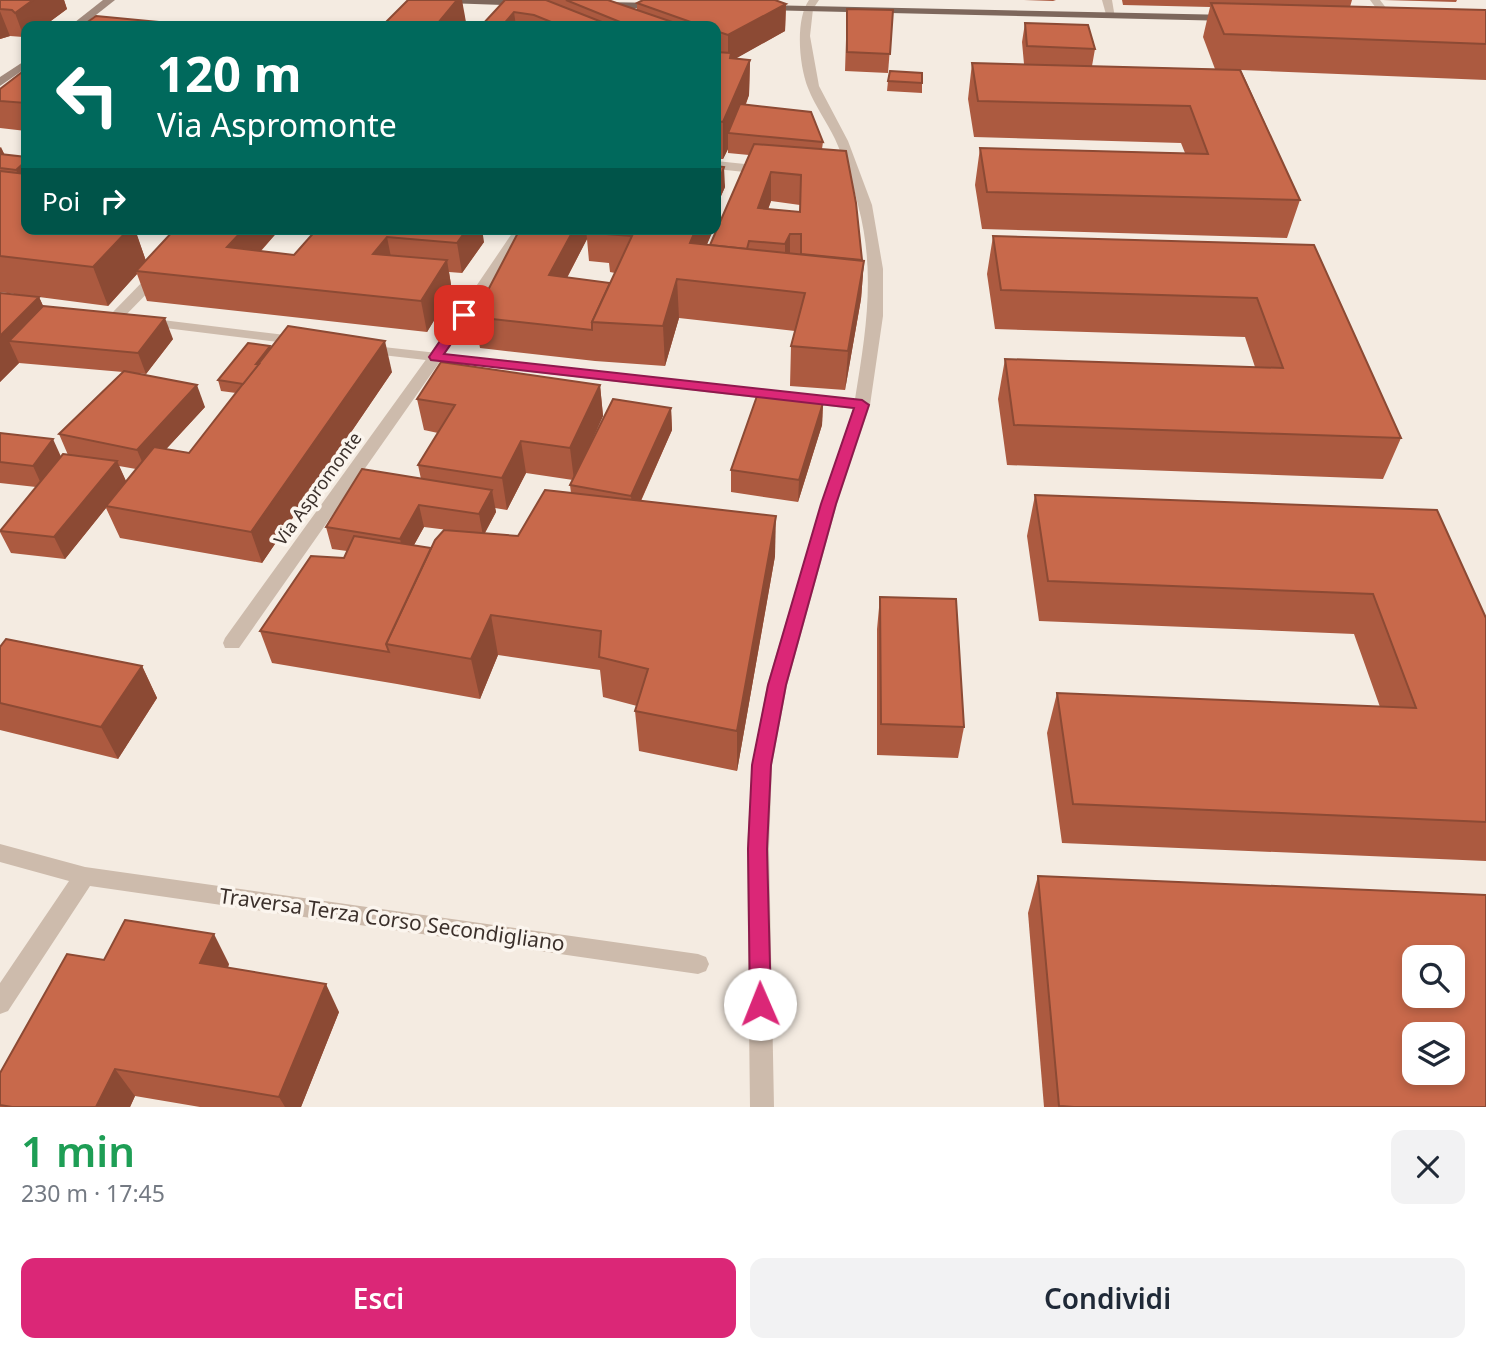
<!DOCTYPE html>
<html lang="it">
<head>
<meta charset="utf-8">
<style>
  body { margin:0; font-family:"Noto Sans",sans-serif; background:#f2f2f3; color:#1f2937; height:100vh; display:flex; flex-direction:column; font-size:26px; white-space:nowrap }
  * { box-sizing:border-box; margin:0 }
  p { font-size:23px; color:#747a83 }
  .icon { flex:none; width:38px; height:38px; fill:none; stroke:currentColor; stroke-width:2; stroke-linecap:round; stroke-linejoin:round }
  .map { position:relative; height:1107px; overflow:hidden }
  .details { display:flex; flex-direction:column; background:#fff; flex:1 }
  .details>* { flex:none }
  .hud { position:absolute; left:21px; top:21px; width:700px; height:214px; border-radius:14px; box-shadow:0 4px 10px #0003; background:#00695c; color:#fff; overflow:hidden }
  .buttons { position:absolute; left:1402px; top:945px; display:grid; gap:14px }
  .buttons a { display:grid; place-items:center; width:63px; height:63px; border-radius:14px; background:#fff; box-shadow:0 4px 10px #0003; font-size:35px }
  .pin { position:absolute; display:grid; place-items:center; width:60px; height:60px; color:#fff; margin:-30px; border-radius:14px; box-shadow:0 4px 10px #0006 }
  .me { position:absolute; width:77px; margin:-38px; rotate:359deg; stroke-linejoin:round; filter:drop-shadow(0 0 5px #0008) }
  .turn { display:flex; align-items:center; gap:24px; height:147px; padding:0 21px; font-size:32px }
  .turn .icon { width:91px; height:91px; stroke-width:2.5 }
  .turn b { display:block; font-size:49px; line-height:60px }
  .then { display:flex; align-items:center; height:66px; padding:0 21px; background:#0003; gap:14px; font-size:26px }
  .round { display:grid; place-items:center; flex:none; width:74px; height:74px; border-radius:14px; background:#f2f2f3 }
  .summary { display:flex; align-items:center; justify-content:space-between; height:119px; padding:0 21px }
  h1 { font-size:42px; font-weight:600; line-height:52px; color:#1e9e55 }
  .primary-button { display:flex; gap:14px; margin-top:auto; padding:14px 21px }
  .primary-button a { flex:1; height:80px; border-radius:14px; background:#db2777; color:#fff; font-size:28px; font-weight:600; line-height:80px; text-align:center }
  .primary-button a+a { background:#f2f2f3; color:#1f2937 }
  .map>svg:first-child { display:block }
  .lines { fill:none; stroke-linecap:round; stroke-linejoin:round }
  .service { fill:#cdbbac; fill-rule:evenodd }
  .minor { fill:#cdbbac; fill-rule:evenodd }
  .secondary { fill:#a18a7d; fill-rule:evenodd }
  .primary { fill:#7d675c; fill-rule:evenodd }
  .wall { fill:#ac5a40; fill-rule:evenodd }
  .shaded-wall { fill:#8c4a34 }
  .building { fill:#c8694b; stroke:#8c4a34; stroke-width:2; fill-rule:evenodd }
  .route { fill:#db2777; stroke:#8e194d; stroke-width:2 }
  .labels { text-anchor:middle; stroke-width:7; stroke-linejoin:round; paint-order:stroke }
  .street-label { font-size:18px; fill:#3b302b; stroke:#fbf5ee }
  .near-street-label { font-size:21px; fill:#3b302b; stroke:#fbf5ee }
</style>
</head>
<body>
<div class="map">
<svg width="1486" height="1107" viewBox="0 0 1486 1107">
  <rect width="100%" height="100%" fill="#f4ebe1"/>
  <g class="lines">
    <!-- service -->
    <g class="service">
      <polygon points="716,161 765,166 771,170 765,174 716,169"/>
      <polygon points="515,229 529,229 441,360 239,648 225,648 223,643 225,638 430,354"/>
    </g>
    <!-- minor -->
    <g class="minor">
      <path d="M809 0H819L813 9 810 36 819 86 848 141 872 205 883 269V316L870 405 837 504 787 685 772 765 769 848 774 1107H750L747 848 752 765 767 685 821 504 853 409 365 353 358 349 365 345 855 399C866 332 876 272 858 205 853 183 844 159 835 139 827 122 815 106 808 88 799 65 795 20 809 0Z"/>
      <polygon points="1102,0 1112,0 1115,18 1107,18"/>
      <polygon points="1370,0 1380,0 1396,21 1395,23 1387,23"/>
      <polygon points="158,270 163,271 163,277 120,321 110,321 108,318 110,315 153,271"/>
      <polygon points="146,318 302,337 309,341 302,345 141,325 139,322"/>
      <polygon points="0,844 85,867 698,954 706,957 709,964 706,971 698,974 90,886 8,1011 0,1014 0,983 69,881 0,862"/>
    </g>
    <!-- secondary -->
    <g class="secondary">
      <polygon points="103,0 115,0 82,26 70,26"/>
      <polygon points="26,60 26,68 0,86 0,77"/>
    </g>
    <!-- primary -->
    <g class="primary">
      <polygon points="441,0 528,0 532,3 527,6 446,3"/>
      <polygon points="601,2 660,3 665,6 660,9 597,7 597,3"/>
      <polygon points="762,5 1231,15 1236,18 1231,21 758,10 757,8"/>
    </g>
  </g>
  <!-- wall -->
  <g class="wall">
    <polygon points="0,0 64,0 67,9 44,26 26,26 25,40 23,37 10,36 0,39"/>
    <path d="M505 0H608L637 10V3L786 4 785 31 736 58 750 60 749 95 746 104 823 142 822 149 862 260 864 261 861 299 845 390 790 386 791 346 795 331 679 318 665 366 595 361 480 348 474 317 520 229H713L707 244 710 245 749 155 728 153V149L723 159H720V167L725 187 717 205 718 214 716 220V26H481ZM771 201 800 205V212L768 209ZM587 239 589 261 609 263 610 272 615 273 610 283 567 278Z"/>
    <polygon points="1024,0 1056,0 1053,1"/>
    <polygon points="1122,0 1352,0 1350,7 1486,10 1486,80 1241,70 1300,200 1287,238 982,229 975,185 980,148 1185,153 1181,143 974,137 968,99 972,63 1024,64 1022,42 1025,23 1095,49 1092,66 1215,69 1203,37 1210,7 1123,5"/>
    <polygon points="1383,0 1457,0 1456,2"/>
    <polygon points="847,9 893,10 888,73 845,71"/>
    <polygon points="26,69 26,131 0,128 0,89"/>
    <polygon points="888,81 922,83 922,93 887,91"/>
    <path d="M0 147 5 155 26 157V229H161L156 235 136 233 146 261 280 229 261 251 294 255 317 229 484 242 462 273 449 272 452 291 427 332 147 301 137 274 108 306 39 297 43 306 173 339 146 374 134 373 205 407 166 449 189 453 236 393 221 391 218 380 270 346 271 349 392 372 262 563 120 538 106 508 65 559 11 553 0 532 36 487 0 483V433L61 457 68 455 59 434 123 372 19 363 0 382V293L29 296 0 292ZM119 466 136 469 126 482Z"/>
    <polygon points="993,236 1314,245 1401,438 1383,479 1007,465 998,399 1005,359 1255,367 1245,337 995,329 987,274"/>
    <path d="M600 385 603 416 586 453 671 408 672 430 641 501 775 556 737 771 639 751 635 711 637 706 603 697 600 670 498 655 480 699 397 684 272 663 260 631 344 558 347 551 332 549 326 527 421 479 418 465 438 433 424 430 417 399ZM526 473 573 480 570 485 571 493 518 536 485 533 496 512 495 508 507 510ZM424 527 448 530 431 548 414 545Z"/>
    <polygon points="823,403 822,425 798,502 731,492 731,470"/>
    <polygon points="1035,495 1486,618 1486,861 1062,843 1047,733 1057,693 1380,707 1354,634 1039,621 1027,536"/>
    <polygon points="880,597 964,727 958,758 877,755 877,629"/>
    <polygon points="0,647 142,666 157,698 118,759 0,730"/>
    <polygon points="1038,876 1486,1107 1044,1107 1028,913"/>
    <polygon points="104,960 229,964 228,968 339,1012 301,1107 200,1107 135,1096 130,1107 0,1107 0,1073"/>
  </g>
  <!-- shaded-wall -->
  <g class="shaded-wall">
    <polygon points="33,0 64,0 67,9 44,26 26,26 25,40 15,13"/>
    <polygon points="457,0 462,0 466,22 462,26 438,23"/>
    <polygon points="786,4 785,31 728,63 728,35"/>
    <polygon points="0,11 10,36 0,39"/>
    <polygon points="514,12 516,26 502,26"/>
    <polygon points="750,60 749,95 734,133 728,133 728,149 723,159 723,122"/>
    <polygon points="1,147 10,167 0,168 0,148"/>
    <polygon points="720,152 720,173 716,179 716,159"/>
    <polygon points="26,161 26,189 25,190 16,170"/>
    <polygon points="724,167 725,187 717,205 718,214 716,220 717,186"/>
    <polygon points="771,172 771,201 758,238 758,208"/>
    <polygon points="119,229 135,229 147,264 136,271 137,274 108,306 93,267"/>
    <polygon points="154,229 161,229 156,235"/>
    <polygon points="244,229 280,229 237,277 227,247"/>
    <polygon points="467,229 482,229 484,242 462,273 457,243"/>
    <polygon points="574,229 586,229 587,239 552,306 549,275"/>
    <polygon points="696,229 711,229 712,233 691,281 690,243"/>
    <polygon points="790,234 790,264 785,274 785,244"/>
    <polygon points="387,237 393,267 373,254"/>
    <polygon points="447,260 452,291 427,332 421,301"/>
    <polygon points="864,261 861,299 845,390 848,351"/>
    <polygon points="677,279 679,318 665,366 663,326"/>
    <polygon points="39,297 53,327 9,341 19,363 0,382 0,336"/>
    <polygon points="165,318 173,339 146,374 138,353"/>
    <polygon points="385,341 392,372 262,563 251,532"/>
    <polygon points="270,346 273,357 263,369 256,364"/>
    <polygon points="197,385 205,407 146,471 137,450"/>
    <polygon points="600,385 603,416 574,480 570,448"/>
    <polygon points="823,403 822,425 798,502 799,480"/>
    <polygon points="671,408 672,430 633,518 631,496"/>
    <polygon points="53,439 63,461 43,488 33,466"/>
    <polygon points="521,441 526,473 507,510 502,478"/>
    <polygon points="117,461 127,483 106,506 106,508 65,559 54,537"/>
    <polygon points="492,490 496,512 483,536 479,514"/>
    <polygon points="419,505 424,527 405,561 400,539"/>
    <polygon points="776,516 775,556 737,771 737,731"/>
    <polygon points="491,615 498,655 480,699 471,659"/>
    <polygon points="142,666 157,698 118,759 101,727"/>
    <polygon points="214,934 229,964 216,992 200,963"/>
    <polygon points="326,984 339,1012 301,1107 285,1107 279,1097"/>
    <polygon points="115,1069 135,1096 130,1107 96,1107"/>
  </g>
  <!-- building -->
  <g class="building">
    <polygon points="0,0 33,0 15,13 12,10 0,9"/>
    <polygon points="408,0 457,0 438,23 464,26 382,26"/>
    <polygon points="505,0 546,0 612,26 561,26 534,15 514,12 502,26 481,26"/>
    <polygon points="566,0 608,0 684,26 619,26 625,24"/>
    <polygon points="643,0 775,0 786,4 728,35 716,31 716,26 702,26 637,3"/>
    <polygon points="1211,3 1486,10 1486,44 1224,34"/>
    <polygon points="847,9 893,10 890,54 847,52"/>
    <polygon points="96,16 201,26 82,26"/>
    <polygon points="1025,23 1088,25 1095,49 1027,46"/>
    <polygon points="716,52 731,53 730,58 750,60 723,122 716,121"/>
    <polygon points="972,63 1240,70 1300,200 987,192 980,148 1208,154 1190,106 978,101"/>
    <polygon points="26,69 26,103 0,101 0,89"/>
    <polygon points="890,71 922,73 922,83 888,81"/>
    <polygon points="740,104 811,112 823,142 728,133"/>
    <path d="M754 144 846 151 856 203 862 260 801 254V234H790L785 244 749 241 747 249 710 245ZM771 172 801 175 800 212 758 208Z"/>
    <polygon points="0,154 26,157 26,161 16,170 0,168"/>
    <polygon points="716,166 724,167 717,186 716,186"/>
    <polygon points="0,171 26,174 26,229 129,229 93,267 0,256"/>
    <polygon points="175,229 244,229 227,247 294,255 317,229 467,229 457,243 387,237 373,254 447,260 421,301 136,271"/>
    <polygon points="520,229 574,229 549,275 610,283 592,322 592,330 474,317"/>
    <polygon points="608,229 696,229 690,243 864,261 848,351 791,346 805,293 677,279 663,326 592,322 632,236 607,234"/>
    <polygon points="993,236 1314,245 1401,438 1014,425 1005,359 1283,368 1257,298 1001,290"/>
    <polygon points="0,293 39,297 0,336"/>
    <polygon points="43,306 165,318 138,353 9,341"/>
    <polygon points="288,326 385,341 251,532 106,506 154,447 189,453"/>
    <polygon points="248,343 270,346 256,364 259,364 243,384 218,380"/>
    <polygon points="441,362 600,385 570,448 521,441 502,478 418,465 455,405 417,399"/>
    <polygon points="124,371 197,385 137,450 59,434"/>
    <polygon points="757,396 823,403 799,480 731,470"/>
    <polygon points="613,399 671,408 631,496 570,485"/>
    <polygon points="0,433 53,439 33,466 0,462"/>
    <polygon points="63,454 117,461 54,537 0,531"/>
    <polygon points="362,469 492,490 479,514 419,505 400,539 326,527"/>
    <polygon points="545,490 776,516 737,731 635,711 648,669 599,657 601,631 491,615 471,659 386,644 435,540 444,530 518,536"/>
    <polygon points="1035,495 1437,510 1486,618 1486,822 1073,804 1057,693 1416,708 1373,594 1048,581"/>
    <polygon points="354,536 431,548 386,644 389,652 260,631 311,556 344,558"/>
    <polygon points="880,597 956,599 964,727 881,724"/>
    <polygon points="6,639 142,666 101,727 0,703 0,647"/>
    <path d="M1038 876 1486 895V1107H1074L1059 1106ZM1414 957H1452V996H1414ZM1414 1034H1452V1073H1414Z"/>
    <polygon points="125,920 214,934 200,963 326,984 279,1097 115,1069 96,1107 12,1107 0,1105 0,1073 67,954 104,960"/>
  </g>
  <!-- route -->
  <polygon class="route" points="464,311 471,315 444,354 862,400 869,405 836,504 786,685 771,765 767,849 771,1004 768,1011 760,1014 753,1011 750,1004 748,849 752,765 768,685 821,504 854,408 431,360 429,357 460,312"/>
  <g class="labels">
    <!-- street labels -->
    <g class="street-label">
      <text transform="translate(318 489) rotate(-54)" y="6">Via Aspromonte</text>
    </g>
    <!-- near-street labels -->
    <g class="near-street-label">
      <text transform="translate(392 920) rotate(8)" y="7">Traversa Terza Corso Secondigliano</text>
    </g>
  </g>
</svg>
<div class="buttons">
<a><svg class="icon" aria-label="search" viewBox="0 0 24 24"><circle cx="10" cy="10" r="6"/><path d="M15 15l6 6"/></svg></a>
<a><svg class="icon" aria-label="layers" viewBox="0 0 24 24"><path d="M12 4l9 5-9 5-9-5zM3 14l9 5 9-5"/></svg></a>
</div>
<div class="pin" style="left:464px;top:315px;background:#d93025"><svg class="icon" aria-label="arrive" viewBox="0 0 24 24"><path d="M6 21V4h12l-3 4 3 4H6"/></svg></div>
<svg class="me" style="left:760px;top:1004px" viewBox="-20 -20 40 40"><circle r="19" fill="#fff"/><path d="M0-13L10 11 0 6-10 11z" fill="#db2777"/></svg>
<div class="hud">
<div class="turn"><svg class="icon" aria-label="left" viewBox="0 0 24 24"><path d="M17 20v-9H6M10 6l-5 5 5 5"/></svg><div><b>120 m</b>Via Aspromonte</div></div>
<div class="then">Poi<svg class="icon" aria-label="right" viewBox="0 0 24 24"><path d="M7 20v-9h11M14 6l5 5-5 5"/></svg></div>
</div>
</div>
<section class="details">
<div class="summary"><div><h1>1 min</h1><p>230 m · 17:45</p></div><a class="round"><svg class="icon" aria-label="close" viewBox="0 0 24 24"><path d="M6 6l12 12M18 6L6 18"/></svg></a></div>
<div class="primary-button"><a>Esci</a><a>Condividi</a></div>
</section>
</body>
</html>
